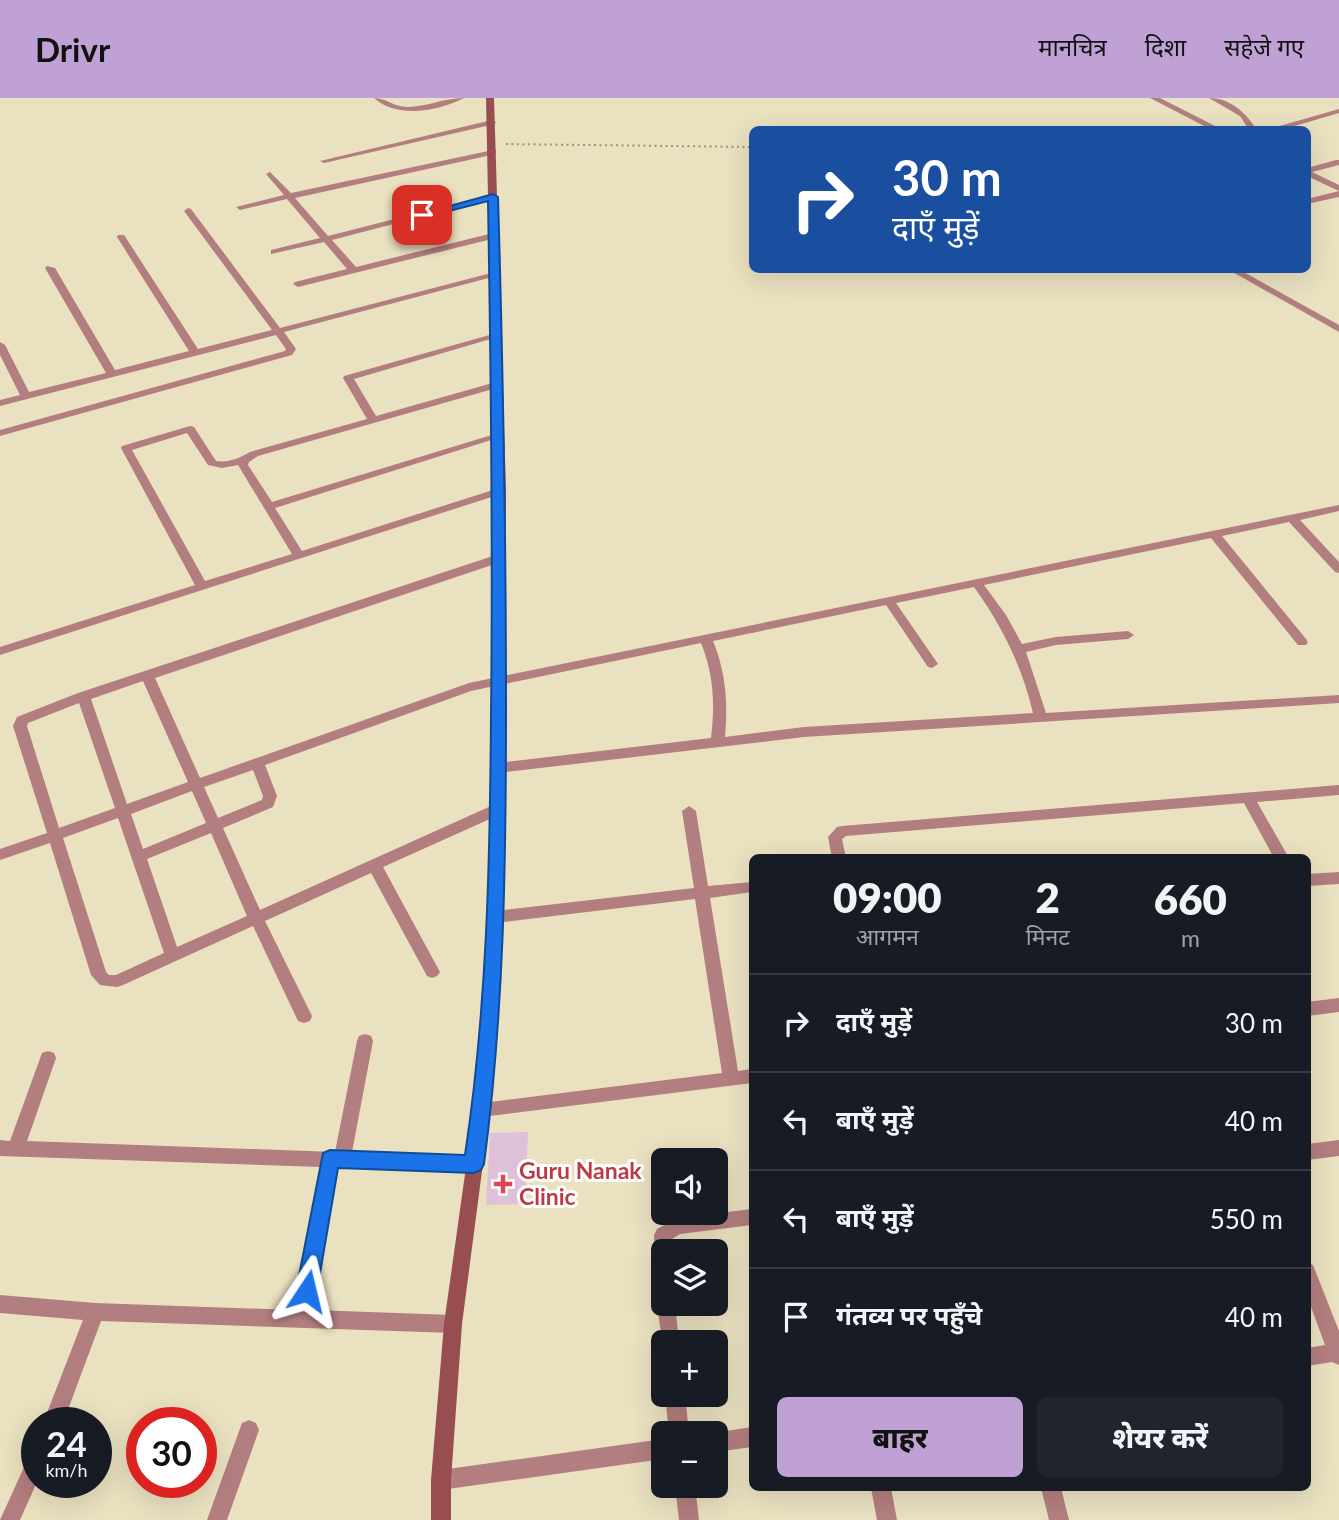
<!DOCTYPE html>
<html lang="hi">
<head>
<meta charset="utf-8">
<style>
  body { margin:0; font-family:Lato,"Noto Sans Devanagari",sans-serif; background:#20242c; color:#f1f3f6; height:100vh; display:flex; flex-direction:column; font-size:26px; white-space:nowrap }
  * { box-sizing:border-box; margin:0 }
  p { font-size:23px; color:#9ea1a6 }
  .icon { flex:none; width:38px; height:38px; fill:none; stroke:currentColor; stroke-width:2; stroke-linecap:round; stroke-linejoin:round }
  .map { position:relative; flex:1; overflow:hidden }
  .side { position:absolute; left:749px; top:756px; width:562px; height:637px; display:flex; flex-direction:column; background:#171b24; border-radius:10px; box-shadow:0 7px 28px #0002 }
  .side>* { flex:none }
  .guide { position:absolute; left:749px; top:28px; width:562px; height:147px; border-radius:10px; box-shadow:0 7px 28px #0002; background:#1a4fa0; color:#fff; overflow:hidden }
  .buttons { position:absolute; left:651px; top:1050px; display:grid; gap:14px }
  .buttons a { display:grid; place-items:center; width:77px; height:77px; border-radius:10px; background:#171b24; box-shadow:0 7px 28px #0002; font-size:35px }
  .speed { position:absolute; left:21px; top:1309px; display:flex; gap:14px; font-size:35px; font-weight:700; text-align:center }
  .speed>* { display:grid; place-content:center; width:91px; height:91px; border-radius:50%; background:#171b24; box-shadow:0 7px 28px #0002; line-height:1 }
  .speed small { font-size:18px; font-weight:400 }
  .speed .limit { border:10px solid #d22; background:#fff; color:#111 }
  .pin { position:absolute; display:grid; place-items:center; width:60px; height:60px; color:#fff; margin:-30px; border-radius:14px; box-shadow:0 4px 10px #0006 }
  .me { position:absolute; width:77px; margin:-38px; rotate:10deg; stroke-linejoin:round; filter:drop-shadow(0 0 5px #0008) }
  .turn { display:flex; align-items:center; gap:24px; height:147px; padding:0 28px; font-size:32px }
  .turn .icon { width:91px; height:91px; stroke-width:2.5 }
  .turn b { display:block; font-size:49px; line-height:60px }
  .eta { display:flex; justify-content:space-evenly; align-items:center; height:119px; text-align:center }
  .eta b { font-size:42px; font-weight:800; line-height:49px }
  .cta { display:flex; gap:14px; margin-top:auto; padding:14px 28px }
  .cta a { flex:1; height:80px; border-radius:10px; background:#bfa1d6; color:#111; font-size:28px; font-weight:800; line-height:80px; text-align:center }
  .cta a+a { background:#20242c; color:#f1f3f6 }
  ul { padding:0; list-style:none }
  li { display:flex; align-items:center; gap:21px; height:98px; padding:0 28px; border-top:2px solid #363941 }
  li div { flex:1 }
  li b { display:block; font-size:26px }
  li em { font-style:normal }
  header { display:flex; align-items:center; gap:42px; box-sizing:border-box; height:98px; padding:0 35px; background:#bfa1d6; color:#111 }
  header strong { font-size:33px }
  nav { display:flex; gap:38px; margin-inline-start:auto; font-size:24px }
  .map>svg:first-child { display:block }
  .building { fill:#dec1d8 }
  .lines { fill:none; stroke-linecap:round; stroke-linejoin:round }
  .path { stroke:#9b947c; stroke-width:2; stroke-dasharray:2 3.5; stroke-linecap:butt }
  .street { fill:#b37e7f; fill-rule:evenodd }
  .secondary { fill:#984d51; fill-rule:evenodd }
  .route { fill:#1a73e8; stroke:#114b97; stroke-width:2 }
  .health-dot { fill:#e0444e; stroke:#fff; stroke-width:2.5 }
  .labels { text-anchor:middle; stroke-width:6; stroke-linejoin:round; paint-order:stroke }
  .near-health-label { font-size:23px; font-weight:bold; fill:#be3a42; stroke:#fff; text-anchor:start }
</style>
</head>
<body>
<header>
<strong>Drivr</strong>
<nav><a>मानचित्र</a><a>दिशा</a><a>सहेजे गए</a></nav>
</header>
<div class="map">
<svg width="1339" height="1422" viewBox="0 0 1339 1422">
  <rect width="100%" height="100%" fill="#eae1c0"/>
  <!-- building -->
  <polygon class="building" points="528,1034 525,1106 486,1107 490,1035"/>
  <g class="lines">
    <!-- path -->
    <polyline class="path" points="506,46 752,49"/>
    <!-- street -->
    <g class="street">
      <path d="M374 0C386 0 394 9 407 9 426 9 444 0 464 0 439 13 397 21 374 0Z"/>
      <polygon points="1150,0 1160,0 1223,32 1212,32"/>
      <path d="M1209 0C1231 0 1246 15 1257 32H1249L1240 18Z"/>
      <polygon points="1339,11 1339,15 1281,32 1266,32"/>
      <polygon points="492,22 496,24 495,26 324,65 320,63"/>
      <polygon points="493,52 496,52 496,56 295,100 328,138 493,96 497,99 332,142 356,169 493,135 497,138 496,140 298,189 293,186 295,184 347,171 324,144 271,156 271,152 320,140 287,101 240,112 236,109 284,97 266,76 270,74 291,95"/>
      <polygon points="1336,62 1339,62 1339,67 1312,74 1339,87 1339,93 1307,78 1307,70"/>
      <polygon points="1339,93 1339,99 1307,106 1307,101"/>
      <polygon points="188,110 191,111 280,230 495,174 500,177 284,234 296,251 292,257 0,338 0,332 285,253 286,251 276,237 0,308 0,302 20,297 0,257 0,244 5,247 29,294 106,275 45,170 47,168 55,170 115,272 189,253 117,139 118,137 124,137 198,251 272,232 184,113"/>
      <polygon points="1229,172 1240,172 1339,227 1339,234"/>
      <path d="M493 236 501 238 354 281 376 318 496 284 500 285V289L258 358 249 364 248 367 272 404 495 336 499 335 504 338 275 410 302 453 496 391H504V395L0 557V549L195 487 121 350 122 348 190 328 194 329 216 363C228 365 240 360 250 354L367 321 343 280 344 278ZM187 335 208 367 222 370 238 367 292 456 205 483 132 352Z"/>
      <path d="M1339 407V413L1300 422 1339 464V475L1335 474 1289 424 1222 438 1306 541 1308 544 1306 547H1298L1211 440 984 487 1006 517 1022 546 1056 539 1128 533 1134 537 1128 541 1056 547 1026 554 1046 615 1339 597V605L804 639 498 675 493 673 491 670 493 667 498 665 711 640C715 607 714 577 701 545L471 593 265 667 277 698 273 709 223 730 260 812 491 708H501L503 712 501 716 383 769 440 874 437 878 432 880 427 878 371 775 265 823 312 918 310 923 304 925 298 923 253 828 123 887 117 889 100 887 91 877 50 745 0 762V751L47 735 13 628 17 619 78 595 496 457H504L506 460 504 463 155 580 200 680 469 585ZM974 489C1002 528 1022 568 1033 615L804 629 725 639C728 604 726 575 713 543L886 507 928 569 932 570 938 566 896 505ZM143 583 188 684 127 706 91 601ZM79 605 115 710 59 730 27 628 28 625ZM253 672 263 698 262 702 218 720 204 689ZM192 693 206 725 143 751 131 716ZM118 720 164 855 116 877H109L106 874 63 740ZM211 735 247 818 177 849 147 761Z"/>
      <polygon points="1339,687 1339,697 1257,704 1289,760 1274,760 1244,705 846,738 842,741 846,760 832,760 828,739 837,729 842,728"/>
      <polygon points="689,708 696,713 708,788 752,784 752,794 710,800 738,973 752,971 752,985 482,1019 476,1017 474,1012 476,1007 482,1005 722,975 695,801 495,825 490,823 488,819 490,815 495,813 694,790 682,713"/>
      <polygon points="1339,774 1339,786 1307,788 1307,776"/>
      <polygon points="1339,900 1339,914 1307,918 1307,904"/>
      <polygon points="365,936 371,938 373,943 352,1054 474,1058 480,1061 483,1066 480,1071 474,1074 337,1069 313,1212 453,1217 460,1220 462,1226 460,1232 453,1235 101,1223 63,1325 43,1325 83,1222 0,1215 0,1197 95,1205 294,1212 320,1069 0,1058 0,1042 10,1043 42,955 48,953 54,955 56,960 27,1043 335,1054 357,943 359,938"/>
      <polygon points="1339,1042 1339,1058 1307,1062 1307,1046"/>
      <polygon points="752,1111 752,1127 680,1136 672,1141 672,1153 663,1153 663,1183 657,1180 654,1174 654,1137 657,1131 677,1120"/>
      <polygon points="1307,1164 1313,1167 1339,1233 1339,1267 1332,1264 1307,1268 1307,1250 1325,1247 1307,1198"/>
      <polygon points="663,1198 663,1206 675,1206 679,1244 663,1244 663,1250 657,1206 659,1200"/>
      <polygon points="665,1297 685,1297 689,1335 669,1335"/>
      <polygon points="249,1322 256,1325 259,1332 227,1422 207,1422 242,1325"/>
      <polygon points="752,1329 752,1349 716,1354 716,1335 713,1335"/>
      <polygon points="663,1341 663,1361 441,1392 434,1389 431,1382 434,1375 441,1372"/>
      <polygon points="37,1353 37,1384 20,1422 0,1422 30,1356"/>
      <polygon points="675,1388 695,1388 699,1422 679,1422"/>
      <polygon points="871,1390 891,1390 897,1422 877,1422"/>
      <polygon points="1041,1390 1061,1390 1069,1422 1049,1422"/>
    </g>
    <!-- secondary -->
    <polygon class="secondary" points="486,0 494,0 506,393 502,819 490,1012 462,1226 451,1382 451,1422 431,1422 431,1382 444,1226 474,1012 488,819 494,393"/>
  </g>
  <!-- route -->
  <path class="route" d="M493 96 498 99C503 270 506 441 506 612 506 763 504 916 484 1066L481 1072 474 1075 338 1070 317 1193 314 1200 307 1203 300 1200 296 1193 323 1055 330 1052 465 1057C487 912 490 764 491 618 493 446 491 275 488 103L422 120 417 117Z"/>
  <!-- markers -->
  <path class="health-dot" d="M499.5 1075.5h7v7h7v7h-7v7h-7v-7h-7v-7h7z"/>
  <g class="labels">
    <!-- near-health labels -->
    <g class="near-health-label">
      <text x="519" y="1081">Guru Nanak<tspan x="519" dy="26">Clinic</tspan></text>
    </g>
  </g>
</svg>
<div class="buttons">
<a><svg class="icon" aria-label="sound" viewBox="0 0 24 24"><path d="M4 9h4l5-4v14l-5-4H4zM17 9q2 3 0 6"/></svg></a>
<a><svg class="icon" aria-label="layers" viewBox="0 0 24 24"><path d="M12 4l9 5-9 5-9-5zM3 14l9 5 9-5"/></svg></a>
<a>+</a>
<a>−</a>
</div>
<div class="speed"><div>24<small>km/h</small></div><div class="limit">30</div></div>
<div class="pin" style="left:422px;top:117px;background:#d93025"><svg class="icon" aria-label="arrive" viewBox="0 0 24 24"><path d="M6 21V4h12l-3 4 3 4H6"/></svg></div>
<svg class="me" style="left:307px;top:1193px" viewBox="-20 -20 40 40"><path d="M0-17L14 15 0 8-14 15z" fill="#1a73e8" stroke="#fff" stroke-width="4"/></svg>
<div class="guide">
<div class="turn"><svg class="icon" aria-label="right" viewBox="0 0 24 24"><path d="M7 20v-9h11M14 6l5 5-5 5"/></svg><div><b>30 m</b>दाएँ मुड़ें</div></div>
</div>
<section class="side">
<div class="eta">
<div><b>09:00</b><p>आगमन</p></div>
<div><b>2</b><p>मिनट</p></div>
<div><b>660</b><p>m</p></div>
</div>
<ul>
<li><svg class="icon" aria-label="right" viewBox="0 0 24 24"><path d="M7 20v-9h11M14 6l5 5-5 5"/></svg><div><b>दाएँ मुड़ें</b></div><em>30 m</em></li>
<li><svg class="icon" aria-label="left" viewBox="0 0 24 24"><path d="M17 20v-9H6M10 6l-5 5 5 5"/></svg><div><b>बाएँ मुड़ें</b></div><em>40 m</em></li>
<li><svg class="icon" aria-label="left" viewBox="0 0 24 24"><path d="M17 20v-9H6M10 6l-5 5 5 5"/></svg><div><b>बाएँ मुड़ें</b></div><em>550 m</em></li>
<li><svg class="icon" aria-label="arrive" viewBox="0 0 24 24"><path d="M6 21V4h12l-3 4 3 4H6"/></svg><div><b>गंतव्य पर पहुँचे</b></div><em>40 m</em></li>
</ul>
<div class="cta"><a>बाहर</a><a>शेयर करें</a></div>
</section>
</div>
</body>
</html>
